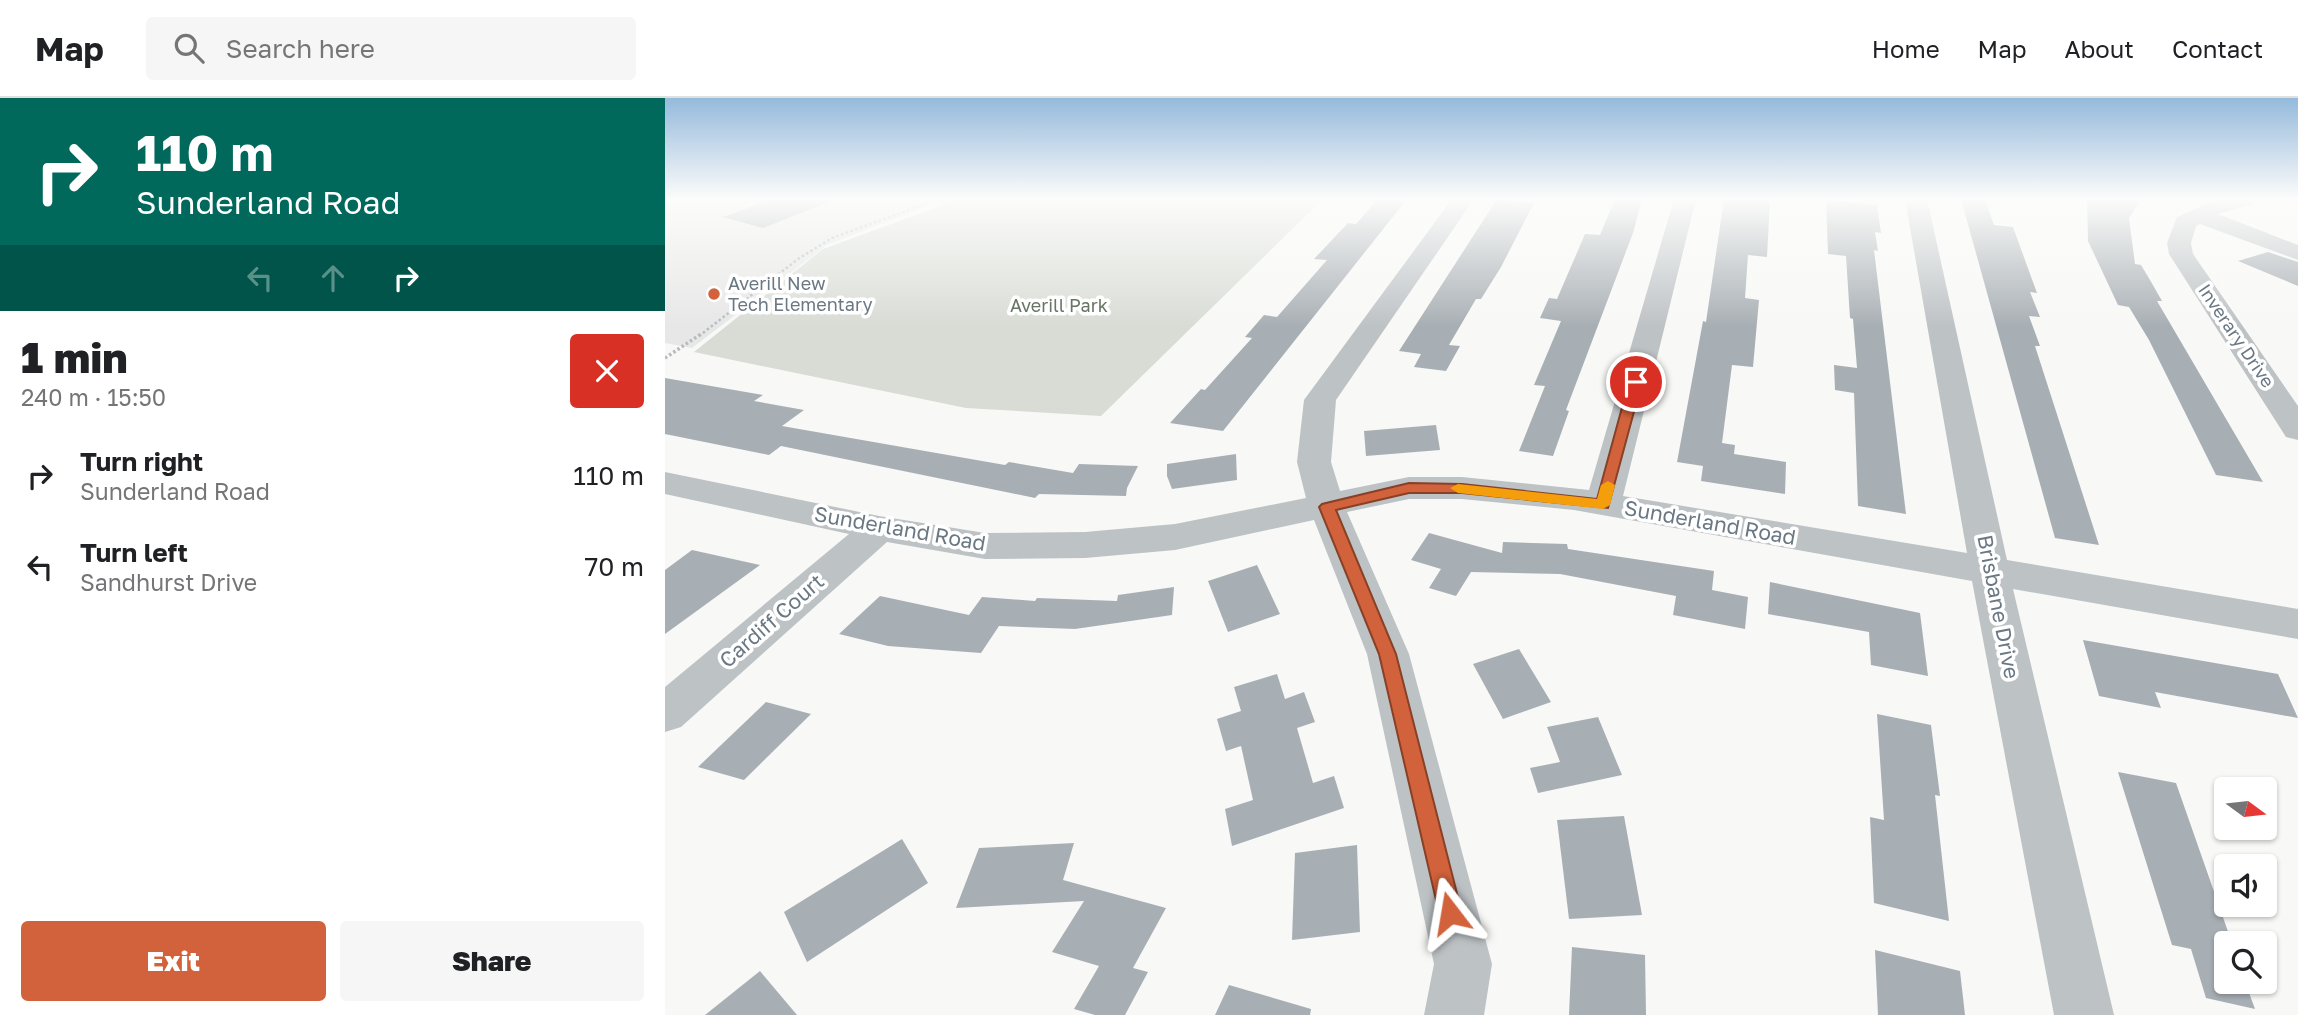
<!DOCTYPE html>
<html lang="en">
<head>
<meta charset="utf-8">
<style>
  body { margin:0; font-family:"Golos Text",sans-serif; background:#f6f6f6; color:#202124; height:100vh; display:flex; flex-direction:column; font-size:26px; white-space:nowrap }
  * { box-sizing:border-box; margin:0 }
  p { font-size:23px; color:#757577 }
  .icon { flex:none; width:38px; height:38px; fill:none; stroke:currentColor; stroke-width:2; stroke-linecap:round; stroke-linejoin:round }
  .map { position:relative; flex:1; overflow:hidden }
  .drawer { display:flex; flex-direction:column; background:#fff; width:665px }
  .drawer>* { flex:none }
  .guide { background:#00695c; color:#fff; overflow:hidden }
  .needle { width:46px; rotate:105deg }
  .buttons { position:absolute; left:1549px; top:679px; display:grid; gap:14px }
  .buttons a { display:grid; place-items:center; width:63px; height:63px; border-radius:7px; background:#fff; box-shadow:0 2px 5px #0004; font-size:35px }
  .pin { position:absolute; display:grid; place-items:center; width:60px; height:60px; color:#fff; margin:-30px; border:4px solid #fff; border-radius:50%; box-shadow:0 2px 7px #0007 }
  .me { position:absolute; width:77px; margin:-38px; rotate:346deg; stroke-linejoin:round; filter:drop-shadow(0 0 5px #0008) }
  .turn { display:flex; align-items:center; gap:24px; height:147px; padding:0 21px; font-size:32px }
  .turn .icon { width:91px; height:91px; stroke-width:2.5 }
  .turn b { display:block; font-size:49px; line-height:60px }
  .lanes { display:flex; align-items:center; height:66px; padding:0 21px; background:#0003; justify-content:center; gap:35px; direction:ltr }
  .lanes .off { opacity:.35 }
  .round { display:grid; place-items:center; flex:none; width:74px; height:74px; border-radius:7px; background:#f6f6f6 }
  .head { display:flex; align-items:center; justify-content:space-between; height:119px; padding:0 21px }
  h1 { font-size:42px; font-weight:800; line-height:52px }
  .primary-button { display:flex; gap:14px; margin-top:auto; padding:14px 21px }
  .primary-button a { flex:1; height:80px; border-radius:7px; background:#d2623b; color:#fff; font-size:28px; font-weight:800; line-height:80px; text-align:center }
  .primary-button a+a { background:#f6f6f6; color:#202124 }
  ul { padding:0; list-style:none }
  li { display:flex; align-items:center; gap:21px; height:91px; padding:0 21px }
  li div { flex:1 }
  li b { display:block; font-size:26px }
  li em { font-style:normal }
  header { display:flex; align-items:center; gap:42px; box-sizing:border-box; height:98px; padding:0 35px; background:#fff; border-bottom:2px solid #e0e0e0 }
  header strong { font-size:33px }
  nav { display:flex; gap:38px; margin-inline-start:auto; font-size:24px }
  .search { width:490px; height:63px; background:#f6f6f6; display:flex; align-items:center; gap:18px; box-sizing:border-box; padding:0 24px; border-radius:7px; color:#757577; font-size:26px }
  main { display:flex; flex:1; min-height:0 }
  .map>svg:first-child { display:block }
  .built { fill:#e6e7e6 }
  .green { fill:#d8dcd5 }
  .building { fill:#a8afb4 }
  .lines { fill:none; stroke-linecap:round; stroke-linejoin:round }
  .path-far1 { stroke:#b8bbbe; stroke-width:2.5; stroke-dasharray:2.5 2.5; stroke-linecap:butt }
  .path { stroke:#b8bbbe; stroke-width:3.5; stroke-dasharray:2.5 2.5; stroke-linecap:butt }
  .minor { fill:#bdc2c5; fill-rule:evenodd }
  .route { fill:#d2623b; stroke:#884026; stroke-width:2 }
  .slow { fill:#f59e0b }
  .poi-dot { fill:#d2623b; stroke:#fff; stroke-width:2.5 }
  .labels { text-anchor:middle; stroke-width:7; stroke-linejoin:round; paint-order:stroke }
  .far-poi-label { font-size:18px; fill:#6a7884; stroke:#fff; text-anchor:start }
  .far-park-label { font-size:18px; fill:#677664; stroke:#fff }
  .far-street-label { font-size:18px; fill:#6a7884; stroke:#fff }
  .street-label { font-size:21px; fill:#6a7884; stroke:#fff }
</style>
</head>
<body>
<header>
<strong>Map</strong>
<div class="search"><svg class="icon" aria-label="search" viewBox="0 0 24 24"><circle cx="10" cy="10" r="6"/><path d="M15 15l6 6"/></svg>Search here</div>
<nav><a>Home</a><a>Map</a><a>About</a><a>Contact</a></nav>
</header>
<main>
<section class="drawer">
<div class="guide">
<div class="turn"><svg class="icon" aria-label="right" viewBox="0 0 24 24"><path d="M7 20v-9h11M14 6l5 5-5 5"/></svg><div><b>110 m</b>Sunderland Road</div></div>
<div class="lanes"><svg class="icon off" aria-label="left" viewBox="0 0 24 24"><path d="M17 20v-9H6M10 6l-5 5 5 5"/></svg><svg class="icon off" aria-label="ahead" viewBox="0 0 24 24"><path d="M12 20V5M6 11l6-6 6 6"/></svg><svg class="icon" aria-label="right" viewBox="0 0 24 24"><path d="M7 20v-9h11M14 6l5 5-5 5"/></svg></div>
</div>
<div class="head"><div><h1>1 min</h1><p>240 m · 15:50</p></div><a class="round" style="background:#d93025;color:#fff"><svg class="icon" aria-label="close" viewBox="0 0 24 24"><path d="M6 6l12 12M18 6L6 18"/></svg></a></div>
<ul>
<li><svg class="icon" aria-label="right" viewBox="0 0 24 24"><path d="M7 20v-9h11M14 6l5 5-5 5"/></svg><div><b>Turn right</b><p>Sunderland Road</p></div><em>110 m</em></li>
<li><svg class="icon" aria-label="left" viewBox="0 0 24 24"><path d="M17 20v-9H6M10 6l-5 5 5 5"/></svg><div><b>Turn left</b><p>Sandhurst Drive</p></div><em>70 m</em></li>
</ul>
<div class="primary-button"><a>Exit</a><a>Share</a></div>
</section>
<div class="map">
<svg width="1633" height="917" viewBox="0 0 1633 917">
  <rect width="100%" height="100%" fill="#f8f8f6"/>
  <!-- built -->
  <polygon class="built" points="0,101 281,101 162,147 27,250 0,245"/>
  <!-- green -->
  <polygon class="green" points="294,101 658,101 436,318 301,310 29,254 158,151"/>
  <!-- building -->
  <g class="building">
    <polygon points="107,101 169,101 169,102 98,130 58,119"/>
    <polygon points="713,101 742,101 558,333 505,325 536,291 540,292 587,240 580,239 599,217 612,219 662,162 649,161 683,125 691,126"/>
    <polygon points="832,101 869,105 836,169 816,201 811,201 784,247 795,248 781,273 749,269 756,256 734,253"/>
    <polygon points="950,101 977,101 968,135 901,312 904,313 888,358 854,353 880,288 869,287 896,223 875,220 884,200 892,201 920,136 935,137"/>
    <polygon points="1059,101 1105,101 1102,159 1083,157 1080,200 1094,202 1088,269 1067,267 1057,345 1070,347 1069,356 1121,364 1120,396 1036,383 1038,368 1012,364 1038,223 1041,224"/>
    <polygon points="1296,101 1320,101 1329,127 1348,129 1372,195 1365,194 1375,219 1364,218 1375,248 1370,248 1434,447 1390,440"/>
    <polygon points="1422,101 1476,101 1464,120 1470,166 1476,167 1485,182 1497,203 1492,203 1598,384 1551,377 1484,242 1464,209 1453,207 1423,143"/>
    <polygon points="1161,102 1212,107 1216,135 1210,134 1213,153 1209,152 1241,416 1193,408 1189,295 1170,292 1169,267 1192,270 1188,221 1185,220 1181,158 1163,156"/>
    <polygon points="1603,154 1633,164 1633,188 1573,163"/>
    <polygon points="0,280 98,297 89,303 139,312 117,328 340,367 344,364 408,375 414,366 473,368 462,390 461,398 374,396 370,400 116,348 104,357 0,336"/>
    <polygon points="771,327 775,352 701,358 699,333"/>
    <polygon points="571,356 572,382 507,391 502,378 502,366"/>
    <polygon points="764,435 837,455 838,444 902,446 903,451 1049,473 1047,492 1083,499 1080,531 1008,517 1011,498 895,476 806,474 791,498 764,490 776,471 746,462"/>
    <polygon points="27,452 95,467 0,536 0,472"/>
    <polygon points="592,467 615,516 563,534 543,483"/>
    <polygon points="1105,484 1255,515 1263,578 1206,567 1204,534 1103,516"/>
    <polygon points="509,489 507,517 410,531 334,528 316,555 223,548 174,536 215,498 304,517 317,499 370,503 372,500 452,503 453,497"/>
    <polygon points="1418,542 1613,576 1633,620 1490,594 1496,610 1434,598"/>
    <polygon points="854,551 886,604 838,621 808,566"/>
    <polygon points="612,576 620,601 639,594 650,624 632,630 648,685 669,678 679,710 567,748 560,711 588,702 576,648 561,653 552,621 576,613 569,589"/>
    <polygon points="101,604 146,616 79,682 33,669"/>
    <polygon points="1212,616 1266,627 1275,698 1270,697 1284,823 1209,805 1205,719 1219,722"/>
    <polygon points="933,619 957,677 873,695 865,670 895,664 882,629"/>
    <polygon points="1453,674 1511,685 1567,845 1561,845 1561,884 1580,884 1590,911 1541,900 1526,851 1507,847"/>
    <polygon points="959,718 977,817 904,821 892,722"/>
    <polygon points="237,741 263,785 142,864 119,814"/>
    <polygon points="409,745 398,782 501,810 468,870 483,874 460,917 430,917 409,911 434,868 387,854 419,803 291,810 314,750"/>
    <polygon points="692,747 695,834 627,842 630,755"/>
    <polygon points="907,849 980,857 981,917 904,917"/>
    <polygon points="1210,852 1295,873 1300,917 1213,917"/>
    <polygon points="95,873 132,917 40,917"/>
    <polygon points="564,887 646,911 645,917 550,917"/>
  </g>
  <g class="lines">
    <!-- path-far1 -->
    <polyline class="path-far1" points="34,238 133,161 167,140 274,101"/>
    <!-- path -->
    <polyline class="path" points="0,260 36,236"/>
    <!-- minor -->
    <g class="minor">
      <polygon points="787,101 809,101 671,302 666,364 675,393 744,379 797,379 924,392 1009,101 1031,101 958,398 1302,455 1240,101 1262,101 1342,462 1633,511 1633,541 1348,491 1449,917 1389,917 1307,483 909,412 797,401 744,401 682,414 744,556 827,866 819,917 759,917 769,866 702,556 649,422 510,452 420,460 320,461 222,444 16,629 0,634 0,589 184,436 0,396 0,374 214,418 320,435 420,434 510,426 641,400 632,364 639,302"/>
      <polygon points="1553,101 1590,101 1587,106 1553,116 1633,147 1633,162 1535,126 1531,128 1526,145 1528,156 1633,308 1633,342 1621,339 1504,156 1502,145 1512,119"/>
    </g>
  </g>
  <!-- sky -->
  <linearGradient id="sky" x2="0" y2="1"><stop stop-color="#95badb"/><stop offset="0.44" stop-color="#fcfcfb"/><stop offset="1" stop-color="#fcfcfb" stop-opacity="0"/></linearGradient>
  <rect width="1633" height="229" fill="url(#sky)"/>
  <!-- route -->
  <polygon class="route" points="971,280 977,284 943,410 797,395 744,395 671,412 731,556 797,815 793,822 785,826 777,822 774,815 714,556 654,409 657,406 744,385 797,386 932,401 964,284"/>
  <!-- slow -->
  <polygon class="slow" points="943,383 950,387 945,407 938,411 793,395 785,390 793,386 932,401 936,387"/>
  <!-- markers -->
  <circle class="poi-dot" cx="49" cy="196" r="7"/>
  <g class="labels">
    <!-- far-poi labels -->
    <g class="far-poi-label">
      <text x="63" y="192">Averill New<tspan x="63" dy="21">Tech Elementary</tspan></text>
    </g>
    <!-- far-park labels -->
    <g class="far-park-label">
      <text x="394" y="214">Averill Park</text>
    </g>
    <!-- far-street labels -->
    <g class="far-street-label">
      <text transform="translate(1571 238) rotate(56)" y="6">Inverary Drive</text>
    </g>
    <!-- street labels -->
    <g class="street-label">
      <text transform="translate(1045 425) rotate(10)" y="7">Sunderland Road</text>
      <text transform="translate(235 431) rotate(10)" y="7">Sunderland Road</text>
      <text transform="translate(1333 509) rotate(79)" y="7">Brisbane Drive</text>
      <text transform="translate(107 523) rotate(-41)" y="7">Cardiff Court</text>
    </g>
  </g>
</svg>
<div class="buttons">
<a><svg class="needle" viewBox="-14 -14 28 28"><path d="M0-13l5 13h-10z" fill="#e53935"/><path d="M0 13l5-13h-10z" fill="#757577"/></svg></a>
<a><svg class="icon" aria-label="sound" viewBox="0 0 24 24"><path d="M4 9h4l5-4v14l-5-4H4zM17 9q2 3 0 6"/></svg></a>
<a><svg class="icon" aria-label="search" viewBox="0 0 24 24"><circle cx="10" cy="10" r="6"/><path d="M15 15l6 6"/></svg></a>
</div>
<div class="pin" style="left:971px;top:284px;background:#d93025"><svg class="icon" aria-label="arrive" viewBox="0 0 24 24"><path d="M6 21V4h12l-3 4 3 4H6"/></svg></div>
<svg class="me" style="left:785px;top:815px" viewBox="-20 -20 40 40"><path d="M0-17L14 15 0 8-14 15z" fill="#d2623b" stroke="#fff" stroke-width="4"/></svg>
</div>
</main>
</body>
</html>
